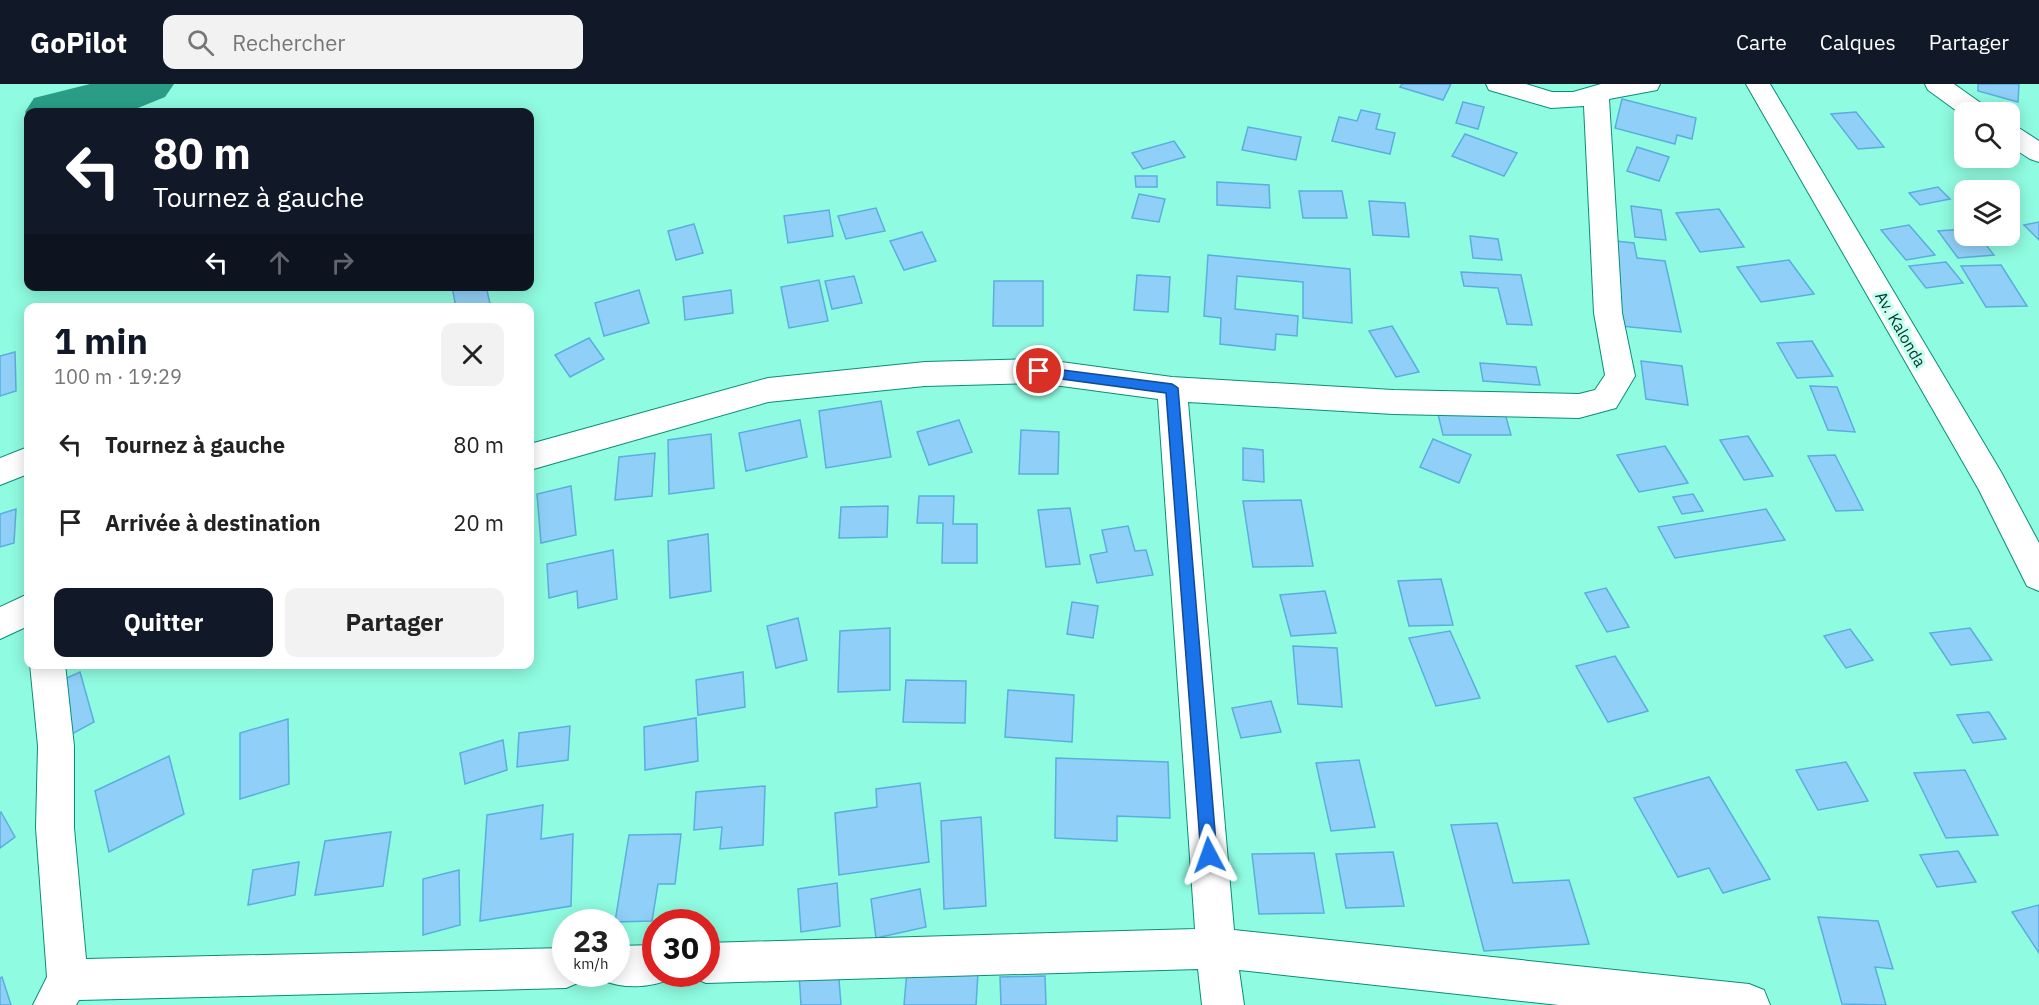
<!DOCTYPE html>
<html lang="fr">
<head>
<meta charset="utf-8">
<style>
  body { margin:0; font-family:"IBM Plex Sans",sans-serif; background:#f2f2f2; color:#222; height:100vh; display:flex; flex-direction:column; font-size:22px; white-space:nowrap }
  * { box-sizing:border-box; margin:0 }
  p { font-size:20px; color:#767676 }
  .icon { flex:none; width:33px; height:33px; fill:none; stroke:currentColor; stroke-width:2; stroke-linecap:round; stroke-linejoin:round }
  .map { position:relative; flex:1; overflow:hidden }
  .drawer { position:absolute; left:24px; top:219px; width:510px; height:366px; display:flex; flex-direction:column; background:#fff; border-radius:12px; box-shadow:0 3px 15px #0003 }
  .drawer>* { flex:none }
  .banner { position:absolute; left:24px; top:24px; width:510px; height:183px; border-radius:12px; box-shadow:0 3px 15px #0003; background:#111827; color:#fff; overflow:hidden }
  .controls { position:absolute; left:1954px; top:18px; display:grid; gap:12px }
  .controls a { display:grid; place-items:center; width:66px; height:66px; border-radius:12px; background:#fff; box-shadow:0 3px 15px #0003; font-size:30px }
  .speed { position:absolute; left:552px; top:825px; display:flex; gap:12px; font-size:30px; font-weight:700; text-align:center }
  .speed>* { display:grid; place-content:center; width:78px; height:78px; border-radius:50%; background:#fff; box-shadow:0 3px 15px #0003; line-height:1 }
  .speed small { font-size:15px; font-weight:400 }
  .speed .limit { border:9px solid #d22; background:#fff; color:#111 }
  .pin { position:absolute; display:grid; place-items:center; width:51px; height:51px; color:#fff; margin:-26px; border:3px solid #fff; border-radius:50%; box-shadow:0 2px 6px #0007 }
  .me { position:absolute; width:66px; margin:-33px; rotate:356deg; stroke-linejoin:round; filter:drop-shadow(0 0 4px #0008) }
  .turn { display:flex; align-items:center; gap:21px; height:126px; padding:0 30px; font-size:27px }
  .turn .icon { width:78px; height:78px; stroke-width:2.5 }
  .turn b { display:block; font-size:42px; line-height:51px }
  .lanes { display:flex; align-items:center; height:57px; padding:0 30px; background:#0003; justify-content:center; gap:30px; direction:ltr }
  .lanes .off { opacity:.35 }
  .round { display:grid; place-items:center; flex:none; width:63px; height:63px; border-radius:12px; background:#f2f2f2 }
  .head { display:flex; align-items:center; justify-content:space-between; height:102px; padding:0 30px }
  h1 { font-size:36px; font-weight:800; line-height:45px; color:#111827 }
  .cta { display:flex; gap:12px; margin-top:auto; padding:12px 30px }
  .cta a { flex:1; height:69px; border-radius:12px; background:#111827; color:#fff; font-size:24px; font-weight:800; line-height:69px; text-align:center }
  .cta a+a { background:#f2f2f2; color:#222 }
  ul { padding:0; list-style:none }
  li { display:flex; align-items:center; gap:18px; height:78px; padding:0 30px }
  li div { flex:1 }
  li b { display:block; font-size:22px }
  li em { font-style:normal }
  header { display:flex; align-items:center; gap:36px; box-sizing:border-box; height:84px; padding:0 30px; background:#111827; color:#fff }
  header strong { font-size:28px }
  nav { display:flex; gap:33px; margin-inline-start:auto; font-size:21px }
  .search { width:420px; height:54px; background:#f2f2f2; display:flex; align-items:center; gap:15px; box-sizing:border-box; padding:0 21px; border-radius:12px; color:#767676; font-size:22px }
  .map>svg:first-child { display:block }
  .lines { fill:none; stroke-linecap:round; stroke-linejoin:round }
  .river { fill:#2b9d86; fill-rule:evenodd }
  .building { fill:#90d0f8; stroke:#5aaede; stroke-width:1.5 }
  .street-casing { stroke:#078f78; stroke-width:2 }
  .street { fill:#fff; fill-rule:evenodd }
  .route { fill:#1a73e8; stroke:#114b97; stroke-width:1.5 }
  .labels { text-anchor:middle; stroke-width:6; stroke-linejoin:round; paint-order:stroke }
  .street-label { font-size:16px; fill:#03362c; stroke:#c3ffee }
</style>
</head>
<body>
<header>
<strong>GoPilot</strong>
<div class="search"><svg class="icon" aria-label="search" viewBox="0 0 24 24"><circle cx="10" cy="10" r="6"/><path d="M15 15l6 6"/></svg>Rechercher</div>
<nav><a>Carte</a><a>Calques</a><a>Partager</a></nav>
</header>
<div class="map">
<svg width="2039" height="921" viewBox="0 0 2039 921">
  <rect width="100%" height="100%" fill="#8ffbe0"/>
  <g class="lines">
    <!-- river -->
    <polygon class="river" points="90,0 174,0 165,13 128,28 28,28 28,33 25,28 34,14"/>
  </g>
  <!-- building -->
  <g class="building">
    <polygon points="1402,0 1451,0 1443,16 1400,3"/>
    <polygon points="1978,0 2019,0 2018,18 1978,7"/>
    <polygon points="1622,15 1696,34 1692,55 1677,51 1675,60 1615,44"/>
    <polygon points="1463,18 1484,23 1478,45 1456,39"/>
    <polygon points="1361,26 1380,30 1376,45 1395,49 1390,70 1332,57 1339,33 1357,37"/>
    <polygon points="1856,28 1884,63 1858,65 1831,30"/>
    <polygon points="1248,43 1301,53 1296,76 1242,66"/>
    <polygon points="1465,50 1517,69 1504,92 1452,72"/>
    <polygon points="1174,57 1185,73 1143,85 1132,69"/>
    <polygon points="1637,63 1669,73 1659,97 1627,87"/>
    <polygon points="1135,92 1157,92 1157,103 1136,103"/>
    <polygon points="1217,98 1269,101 1270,124 1217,121"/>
    <polygon points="1938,103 1950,115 1920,121 1909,109"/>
    <polygon points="1299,107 1342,107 1347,134 1303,134"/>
    <polygon points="1139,110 1165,115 1159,138 1132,134"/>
    <polygon points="1369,117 1405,119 1409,153 1373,151"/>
    <polygon points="1631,122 1661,126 1666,156 1635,153"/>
    <polygon points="876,124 885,147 846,155 838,132"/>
    <polygon points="1719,125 1744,163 1700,168 1676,129"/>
    <polygon points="829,126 833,152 788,159 784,132"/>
    <polygon points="2039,138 2039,156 2024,141"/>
    <polygon points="694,140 703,169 676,176 668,147"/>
    <polygon points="1909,141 1935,171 1906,176 1881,146"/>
    <polygon points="1965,145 1965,152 1979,152 1994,171 1958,174 1938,147"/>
    <polygon points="922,148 936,177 904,186 890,157"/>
    <polygon points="1470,152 1498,155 1502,176 1473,174"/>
    <polygon points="1606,156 1634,159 1637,174 1665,177 1681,248 1621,242"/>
    <polygon points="1208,171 1350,185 1352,239 1303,234 1303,198 1237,192 1235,225 1298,232 1297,252 1276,250 1275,266 1220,260 1221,234 1204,232"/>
    <polygon points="1789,176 1814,210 1761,218 1737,183"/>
    <polygon points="1946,178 1963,199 1926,204 1909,182"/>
    <polygon points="2001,181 2027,222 1986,223 1961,182"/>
    <polygon points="1461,188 1521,191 1532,241 1507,240 1498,204 1464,202"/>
    <polygon points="1137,191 1170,193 1168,228 1134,226"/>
    <polygon points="854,192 862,219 832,225 825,197"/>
    <polygon points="819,196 828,237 789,244 781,203"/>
    <polygon points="994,197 1043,197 1043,242 993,242"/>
    <polygon points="452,202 486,202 491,224 456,224"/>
    <polygon points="639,206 649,239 604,252 595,219"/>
    <polygon points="731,206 733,229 685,236 683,213"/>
    <polygon points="1392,242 1419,288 1396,293 1369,247"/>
    <polygon points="589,254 604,275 570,293 555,271"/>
    <polygon points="1812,257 1833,292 1797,294 1777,259"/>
    <polygon points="15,268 16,307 0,312 0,272"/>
    <polygon points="1641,277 1682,282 1688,321 1646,315"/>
    <polygon points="1480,279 1536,283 1540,301 1483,297"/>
    <polygon points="1810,302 1837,303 1855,348 1828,346"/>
    <polygon points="881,317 891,373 826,384 819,327"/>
    <polygon points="1437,326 1504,326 1511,351 1443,351"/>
    <polygon points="800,336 807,373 746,387 739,349"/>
    <polygon points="959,336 972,368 929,381 917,348"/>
    <polygon points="1021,346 1059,348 1058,390 1019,390"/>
    <polygon points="711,350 714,404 669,410 668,356"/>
    <polygon points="1748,352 1773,392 1744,396 1720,356"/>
    <polygon points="1433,355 1471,371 1459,399 1420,383"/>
    <polygon points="1665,362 1688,399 1639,408 1617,371"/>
    <polygon points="1243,364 1263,366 1264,398 1243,396"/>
    <polygon points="655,369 652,412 615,416 619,373"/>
    <polygon points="1835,371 1863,426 1836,427 1808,372"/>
    <polygon points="571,402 576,451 541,459 537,410"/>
    <polygon points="1693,410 1703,427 1682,430 1673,413"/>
    <polygon points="919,412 954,412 953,440 977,440 977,479 942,479 943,439 917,439"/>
    <polygon points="1301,416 1313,482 1253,483 1243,417"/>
    <polygon points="888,422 887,453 839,454 841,423"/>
    <polygon points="1070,424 1080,480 1046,483 1038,426"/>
    <polygon points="16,425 14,459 0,463 0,430"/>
    <polygon points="1766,425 1785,456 1675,474 1658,443"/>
    <polygon points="1128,442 1135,467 1146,466 1153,491 1097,499 1090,471 1107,468 1102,446"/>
    <polygon points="708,450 711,507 670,514 668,457"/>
    <polygon points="613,466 617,515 578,524 577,507 549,514 547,480"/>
    <polygon points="1441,495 1453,541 1409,542 1398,497"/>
    <polygon points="1606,504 1629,543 1607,548 1585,509"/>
    <polygon points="1325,507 1336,549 1291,552 1280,511"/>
    <polygon points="1072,518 1098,522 1093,554 1067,550"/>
    <polygon points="798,534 807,576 776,584 767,542"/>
    <polygon points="890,544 890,606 838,608 840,547"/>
    <polygon points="1970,544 1992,576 1951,581 1930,549"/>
    <polygon points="1850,545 1873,576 1846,584 1824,552"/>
    <polygon points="1450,547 1480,614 1436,622 1409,554"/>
    <polygon points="1293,562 1337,564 1342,623 1298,620"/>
    <polygon points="1615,572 1648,627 1608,638 1576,582"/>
    <polygon points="80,588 94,638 72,650 58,598"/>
    <polygon points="743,588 745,623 698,631 696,596"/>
    <polygon points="906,596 966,597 965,639 903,638"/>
    <polygon points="1008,606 1074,611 1072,658 1005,653"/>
    <polygon points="1271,617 1281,648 1241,654 1232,624"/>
    <polygon points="1989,628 2006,655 1973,659 1957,631"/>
    <polygon points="696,634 698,677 645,686 644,643"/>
    <polygon points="288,635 289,700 240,715 240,649"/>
    <polygon points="570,642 568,676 517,683 519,649"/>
    <polygon points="503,656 507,686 465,700 460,669"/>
    <polygon points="169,672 184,730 109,768 95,707"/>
    <polygon points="1056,674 1168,678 1170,734 1117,732 1117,757 1055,754"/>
    <polygon points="1359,676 1375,743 1331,747 1316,679"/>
    <polygon points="1846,678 1868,717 1818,726 1796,686"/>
    <polygon points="1965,686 1998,751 1946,754 1914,689"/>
    <polygon points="1709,693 1770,795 1723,809 1709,784 1678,793 1634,714"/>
    <polygon points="920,699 929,778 839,791 835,729 877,723 876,705"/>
    <polygon points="765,702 763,761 720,765 722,743 694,746 696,708"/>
    <polygon points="543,721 541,755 573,750 571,822 480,837 487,731"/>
    <polygon points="1,728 15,753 0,764 0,729"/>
    <polygon points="981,733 986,822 944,825 941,737"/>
    <polygon points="1497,739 1513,799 1569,796 1589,860 1484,867 1451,741"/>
    <polygon points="391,748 383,802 315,811 325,757"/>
    <polygon points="681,750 675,800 658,800 652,837 615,838 629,751"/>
    <polygon points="1958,767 1976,798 1937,803 1920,771"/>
    <polygon points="1393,768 1404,822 1346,824 1336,770"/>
    <polygon points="1314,769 1324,829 1259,830 1252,770"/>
    <polygon points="299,778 295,811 248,821 253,786"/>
    <polygon points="459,786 460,841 423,851 423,795"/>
    <polygon points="837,799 840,842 801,848 798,805"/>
    <polygon points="920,805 926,843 876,854 871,815"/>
    <polygon points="2039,821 2039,869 2012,828"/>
    <polygon points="1818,833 1878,837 1893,885 1875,883 1886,921 1842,920"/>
    <polygon points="838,883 841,921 801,921 799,890"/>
    <polygon points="907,887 978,889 976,921 904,921"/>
    <polygon points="1045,892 1046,921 1001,921 1000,893"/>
    <polygon points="2,893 11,921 0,921 0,894"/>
  </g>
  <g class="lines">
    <defs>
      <g id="street">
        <polygon points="1486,0 1526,0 1552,8 1573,8 1601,0 1660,0 1657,6 1609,15 1622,229 1635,292 1616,324 1579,334 1393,330 1188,318 1234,846 1749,900 1764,906 1770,921 1559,921 1239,886 1244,921 1202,921 1198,885 706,899 692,893 690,890 706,890 706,859 1195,845 1158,315 1039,299 925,302 768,318 530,386 530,360 768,294 925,278 1039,275 1172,293 1393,306 1579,310 1595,306 1605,291 1594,229 1584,22 1551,24 1489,6"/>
        <polygon points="1746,0 1770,0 2001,388 2039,459 2039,507 2027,502 1979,406"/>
        <polygon points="1925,0 1954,0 1985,22 1989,28 1965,28 1965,33 1928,6"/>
        <polygon points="2010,41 2019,44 2039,57 2039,78 2030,75 2010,62"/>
        <polygon points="28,363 28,390 0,401 0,374"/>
        <polygon points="28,510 28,542 0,555 0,523"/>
        <polygon points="30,580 65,580 74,662 74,744 86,875 566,864 566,890 584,890 580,898 566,904 79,916 76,921 33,921 47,893 36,744 38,662"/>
        <path d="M656 861V890H673L670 895C649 904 623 905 602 896L599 890H616V862Z"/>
      </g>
    </defs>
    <!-- street casing -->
    <use href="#street" class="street-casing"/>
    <!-- street -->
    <use href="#street" class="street"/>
  </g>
  <!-- route -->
  <polygon class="route" points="1039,283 1172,300 1178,304 1217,771 1214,776 1209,778 1203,776 1201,771 1166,309 1039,292 1033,287"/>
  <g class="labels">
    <!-- street labels -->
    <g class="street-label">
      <text transform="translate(1901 245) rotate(60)" y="6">Av. Kalonda</text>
    </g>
  </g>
</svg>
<div class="controls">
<a><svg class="icon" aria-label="search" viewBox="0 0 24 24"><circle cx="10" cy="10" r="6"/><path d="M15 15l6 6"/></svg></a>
<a><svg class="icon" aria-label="layers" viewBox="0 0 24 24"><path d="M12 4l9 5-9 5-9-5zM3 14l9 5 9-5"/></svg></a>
</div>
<div class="speed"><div>23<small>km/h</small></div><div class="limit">30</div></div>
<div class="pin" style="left:1039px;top:287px;background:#d93025"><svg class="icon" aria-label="arrive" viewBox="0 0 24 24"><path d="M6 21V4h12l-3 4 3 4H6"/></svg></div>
<svg class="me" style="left:1209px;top:771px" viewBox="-20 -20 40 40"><path d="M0-17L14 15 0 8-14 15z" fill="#1a73e8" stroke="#fff" stroke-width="4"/></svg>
<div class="banner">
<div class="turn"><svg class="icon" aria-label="left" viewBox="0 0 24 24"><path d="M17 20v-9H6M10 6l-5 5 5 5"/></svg><div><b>80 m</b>Tournez à gauche</div></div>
<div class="lanes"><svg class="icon" aria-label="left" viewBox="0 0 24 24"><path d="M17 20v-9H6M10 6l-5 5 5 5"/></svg><svg class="icon off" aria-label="ahead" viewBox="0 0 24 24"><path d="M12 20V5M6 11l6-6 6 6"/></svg><svg class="icon off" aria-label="right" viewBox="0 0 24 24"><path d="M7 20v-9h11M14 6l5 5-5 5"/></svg></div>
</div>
<section class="drawer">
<div class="head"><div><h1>1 min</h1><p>100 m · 19:29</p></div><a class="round"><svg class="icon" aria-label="close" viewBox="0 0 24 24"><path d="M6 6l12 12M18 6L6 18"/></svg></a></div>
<ul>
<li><svg class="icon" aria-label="left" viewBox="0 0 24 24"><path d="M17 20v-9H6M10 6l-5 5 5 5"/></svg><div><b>Tournez à gauche</b></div><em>80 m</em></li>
<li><svg class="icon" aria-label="arrive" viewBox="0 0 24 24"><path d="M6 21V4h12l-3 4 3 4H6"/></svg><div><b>Arrivée à destination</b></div><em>20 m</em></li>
</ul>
<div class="cta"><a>Quitter</a><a>Partager</a></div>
</section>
</div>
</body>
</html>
